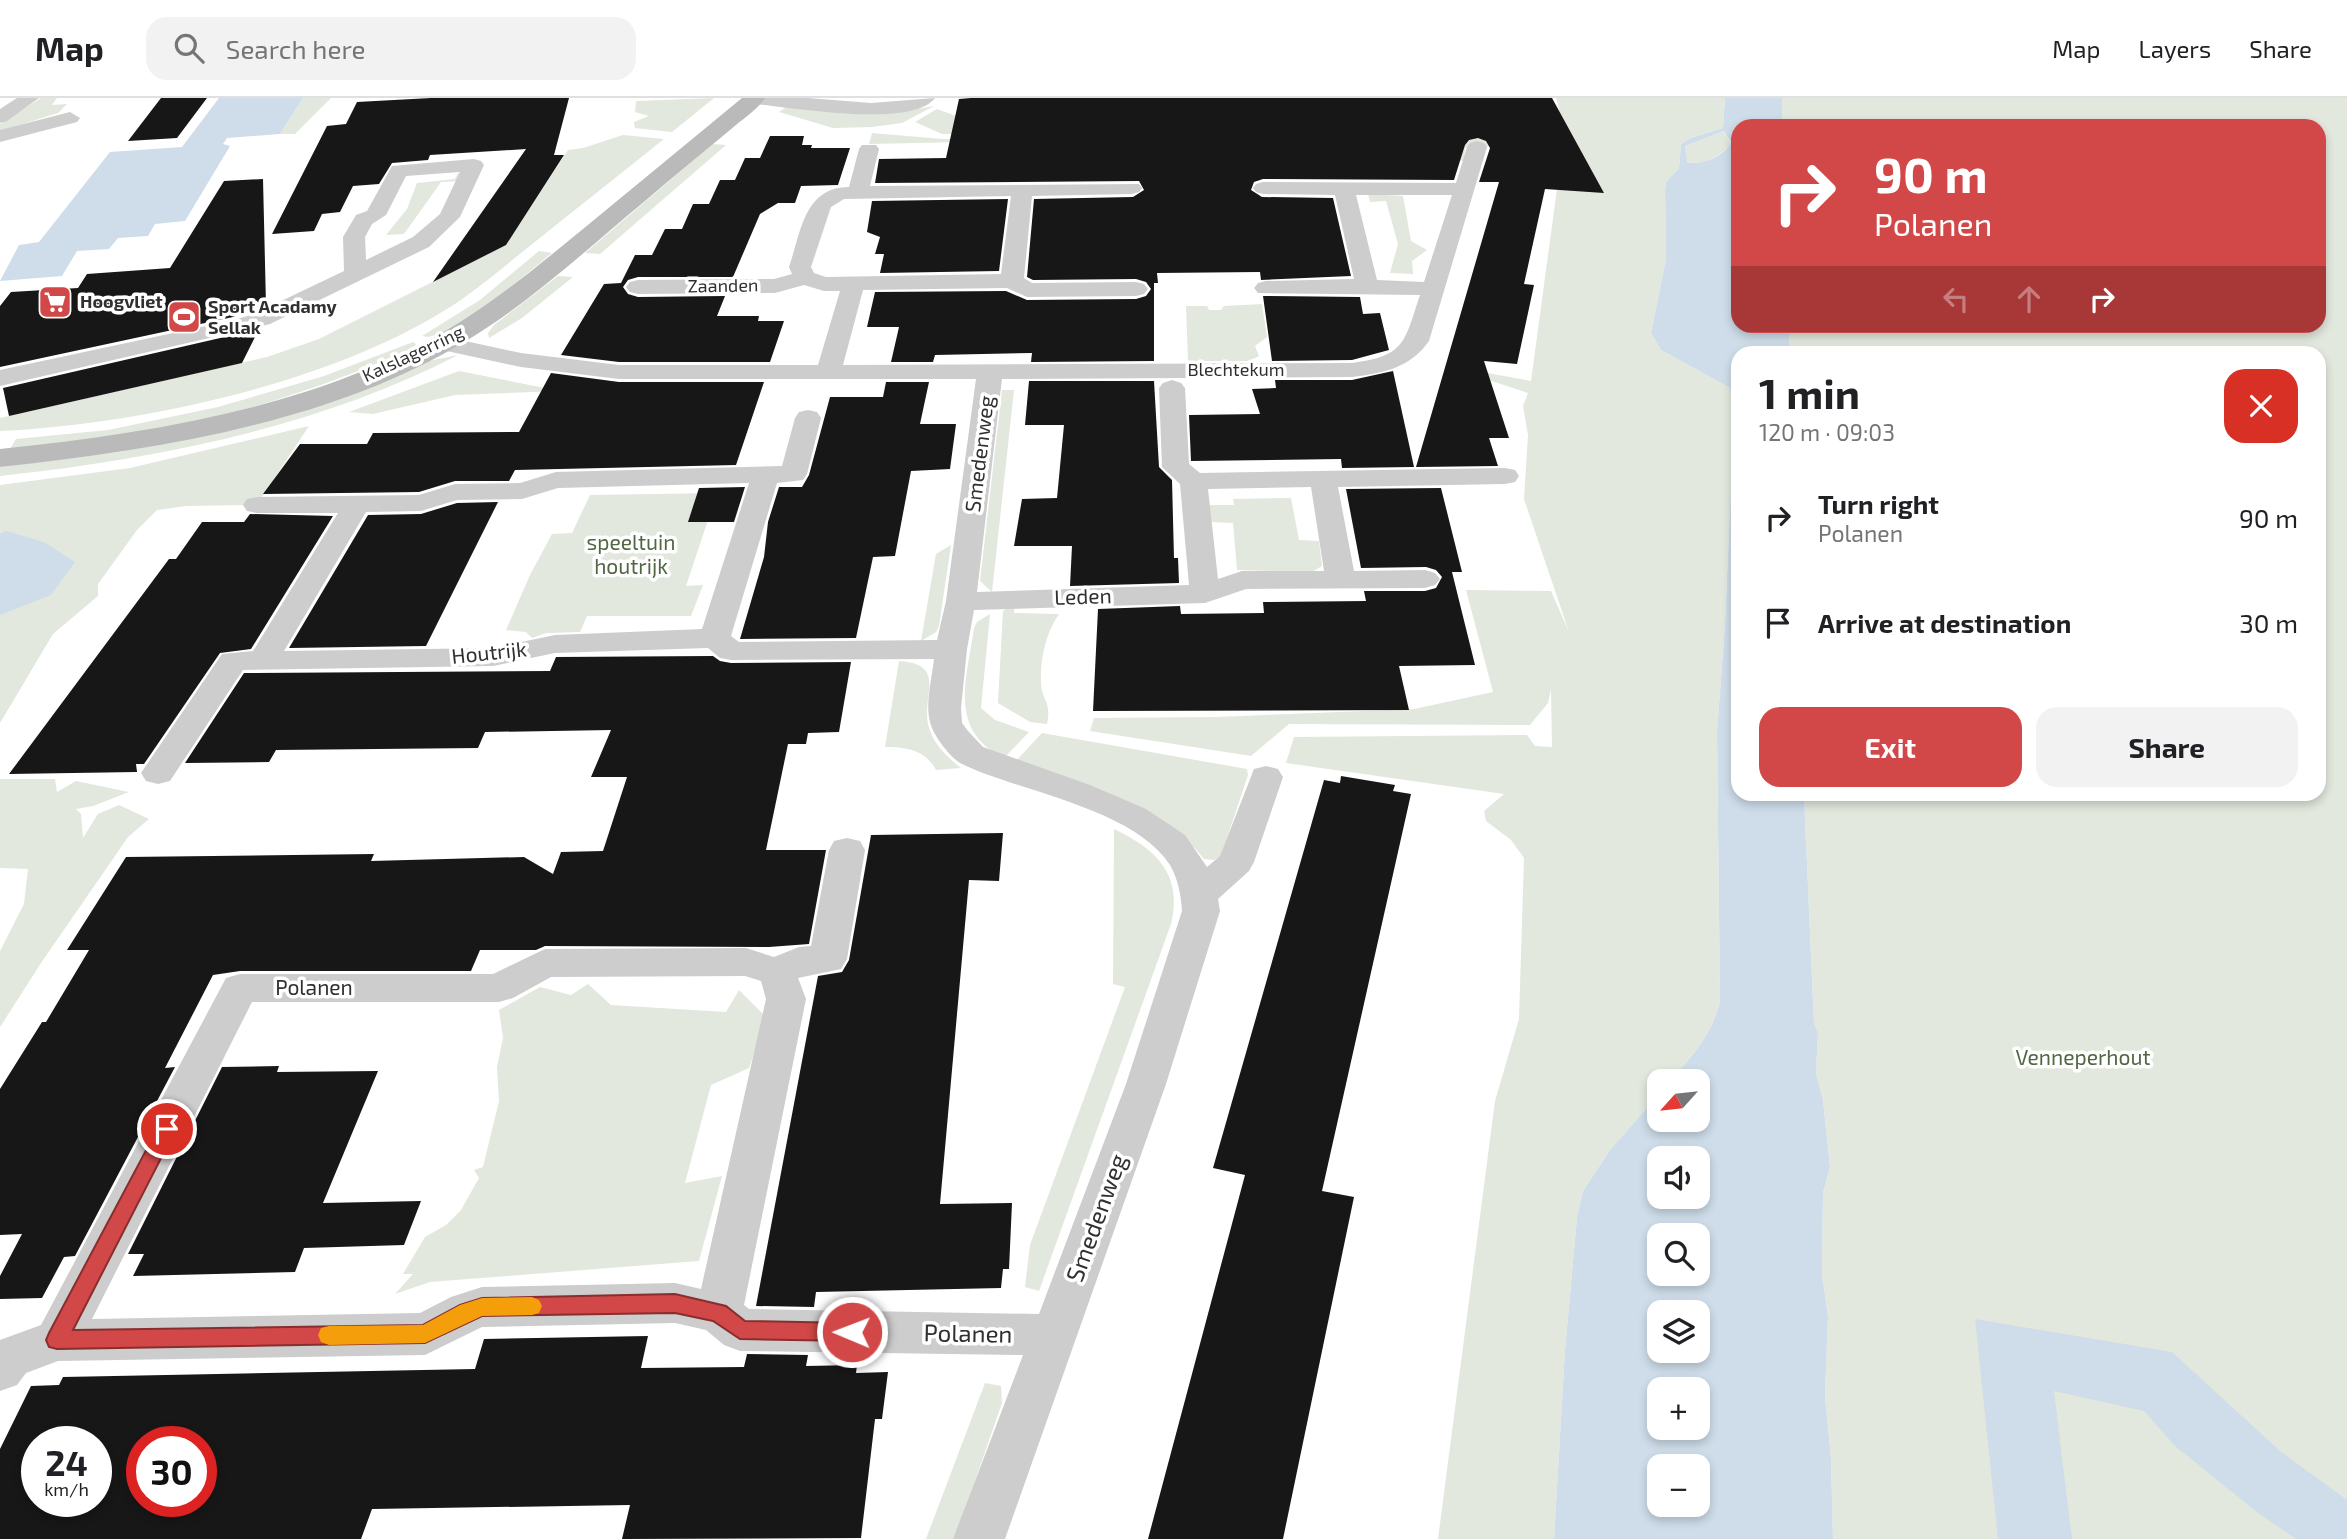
<!DOCTYPE html>
<html lang="en">
<head>
<meta charset="utf-8">
<style>
  body { margin:0; font-family:"Exo 2",sans-serif; background:#f2f2f2; color:#202124; height:100vh; display:flex; flex-direction:column; font-size:26px; white-space:nowrap }
  * { box-sizing:border-box; margin:0 }
  p { font-size:23px; color:#757577 }
  .icon { flex:none; width:38px; height:38px; fill:none; stroke:currentColor; stroke-width:2; stroke-linecap:round; stroke-linejoin:round }
  .map { position:relative; flex:1; overflow:hidden }
  .sheet { position:absolute; left:1731px; top:248px; width:595px; height:455px; display:flex; flex-direction:column; background:#fff; border-radius:21px; box-shadow:0 4px 10px #0003 }
  .sheet>* { flex:none }
  .top-card { position:absolute; left:1731px; top:21px; width:595px; height:214px; border-radius:21px; box-shadow:0 4px 10px #0003; background:#d24747; color:#fff; overflow:hidden }
  .needle { width:46px; rotate:243deg }
  .fabs { position:absolute; left:1647px; top:971px; display:grid; gap:14px }
  .fabs a { display:grid; place-items:center; width:63px; height:63px; border-radius:14px; background:#fff; box-shadow:0 4px 10px #0003; font-size:35px }
  .speed { position:absolute; left:21px; top:1328px; display:flex; gap:14px; font-size:35px; font-weight:700; text-align:center }
  .speed>* { display:grid; place-content:center; width:91px; height:91px; border-radius:50%; background:#fff; box-shadow:0 4px 10px #0003; line-height:1 }
  .speed small { font-size:18px; font-weight:400 }
  .speed .limit { border:10px solid #d22; background:#fff; color:#111 }
  .pin { position:absolute; display:grid; place-items:center; width:60px; height:60px; color:#fff; margin:-30px; border:4px solid #fff; border-radius:50%; box-shadow:0 2px 7px #0007 }
  .me { position:absolute; width:77px; margin:-38px; rotate:271deg; stroke-linejoin:round; filter:drop-shadow(0 0 5px #0008) }
  .turn { display:flex; align-items:center; gap:24px; height:147px; padding:0 28px; font-size:32px }
  .turn .icon { width:91px; height:91px; stroke-width:2.5 }
  .turn b { display:block; font-size:49px; line-height:60px }
  .lanes { display:flex; align-items:center; height:66px; padding:0 28px; background:#0003; justify-content:center; gap:35px; direction:ltr }
  .lanes .off { opacity:.35 }
  .round { display:grid; place-items:center; flex:none; width:74px; height:74px; border-radius:21px; background:#f2f2f2 }
  .summary { display:flex; align-items:center; justify-content:space-between; height:119px; padding:0 28px }
  h1 { font-size:42px; font-weight:700; line-height:52px }
  .button { display:flex; gap:14px; margin-top:auto; padding:14px 28px }
  .button a { flex:1; height:80px; border-radius:21px; background:#d24747; color:#fff; font-size:28px; font-weight:700; line-height:80px; text-align:center }
  .button a+a { background:#f2f2f2; color:#202124 }
  ul { padding:0; list-style:none }
  li { display:flex; align-items:center; gap:21px; height:105px; padding:0 28px }
  li div { flex:1 }
  li b { display:block; font-size:26px }
  li em { font-style:normal }
  header { display:flex; align-items:center; gap:42px; box-sizing:border-box; height:98px; padding:0 35px; background:#fff; border-bottom:2px solid #e0e0e0 }
  header strong { font-size:33px }
  nav { display:flex; gap:38px; margin-inline-start:auto; font-size:24px }
  .search { width:490px; height:63px; background:#f2f2f2; display:flex; align-items:center; gap:18px; box-sizing:border-box; padding:0 24px; border-radius:21px; color:#757577; font-size:26px }
  .map>svg:first-child { display:block }
  .green { fill:#e2e8dd }
  .water { fill:#cedde9; fill-rule:evenodd }
  .building { fill:#171717; fill-rule:evenodd }
  .lines { fill:none; stroke-linecap:round; stroke-linejoin:round }
  .street { fill:#cdcdcd; fill-rule:evenodd }
  .secondary { fill:#bababa; fill-rule:evenodd }
  .route { fill:#d24747; stroke:#882e2e; stroke-width:2 }
  .slow { fill:#f59e0b }
  .labels { text-anchor:middle; stroke-width:7; stroke-linejoin:round; paint-order:stroke }
  .far-street-label { font-size:18px; fill:#303030; stroke:#fff }
  .far-poi-label { font-size:18px; font-weight:bold; fill:#303030; stroke:#fff; text-anchor:start }
  .street-label { font-size:21px; fill:#303030; stroke:#fff }
  .park-label { font-size:21px; fill:#516742; stroke:#fff }
  .near-street-label { font-size:24px; fill:#303030; stroke:#fff }
</style>
</head>
<body>
<header>
<strong>Map</strong>
<div class="search"><svg class="icon" aria-label="search" viewBox="0 0 24 24"><circle cx="10" cy="10" r="6"/><path d="M15 15l6 6"/></svg>Search here</div>
<nav><a>Map</a><a>Layers</a><a>Share</a></nav>
</header>
<div class="map">
<svg width="2347" height="1441" viewBox="0 0 2347 1441">
  <rect width="100%" height="100%" fill="#fff"/>
  <!-- green -->
  <g class="green">
    <polygon points="41,0 57,0 52,7 67,6 58,15 0,33 0,26"/>
    <polygon points="303,0 331,0 295,36 280,36"/>
    <polygon points="714,0 672,34 635,30 634,24 649,18 635,14 636,3"/>
    <path d="M1556 0H1725L1723 30 1691 40 1681 46 1679 70 1666 84 1665 92 1666 161 1651 235 1661 252 1730 290 1734 317 1725 525 1717 634 1720 904C1712 936 1692 959 1670 983L1659 984V996L1610 1052 1583 1093 1577 1119 1565 1252 1554 1441H1438L1495 1003 1519 921 1524 760 1511 742 1486 723 1484 713 1504 696 1286 665 1294 639 1527 637 1535 648 1552 649 1551 591 1548 605 1530 627 1289 626 1251 658 1090 633 1094 620 1216 619 1414 611 1493 594 1466 492 1551 493 1569 534 1524 401 1528 337 1523 308 1528 295 1443 267 1531 283 1562 54 1471 47 1465 50 1464 63 1454 62 1407 36 1562 23Z"/>
    <polygon points="1782,0 2347,0 2347,1441 1833,1441 1831,1360 1825,1298 1828,1218 1822,1176 1823,1095 1830,1069 1823,1002 1816,975 1818,935 1814,925 1804,697 2319,696 2319,256 1789,255 1789,228 2319,228 2319,28 1782,28"/>
    <polygon points="789,7 887,16 934,8 902,25 872,29 833,30 779,14"/>
    <polygon points="937,11 1005,36 942,36 915,24"/>
    <path d="M1724 33 1731 45C1723 57 1700 70 1686 63L1685 48Z"/>
    <polygon points="872,35 943,41 994,40 963,44 869,46"/>
    <path d="M623 37 664 41C620 76 575 112 531 147 502 170 474 195 442 214 323 287 139 326 0 333V320L267 259 319 241 488 156 513 136 568 52 583 50Z"/>
    <polygon points="711,46 726,47 600,156 585,155 708,50"/>
    <polygon points="458,75 465,76 460,83 441,84 404,136 386,137 407,111 417,85 455,81"/>
    <polygon points="1368,96 1403,98 1411,143 1427,152 1412,163 1413,176 1390,175 1398,146 1386,103 1370,104"/>
    <path d="M539 153 552 155C531 172 445 247 422 238L480 202Z"/>
    <polygon points="558,178 573,179 522,220 489,240 488,235 494,227"/>
    <polygon points="1262,206 1267,239 1255,248 1259,258 1249,263 1188,263 1186,208 1207,208 1209,212 1221,212 1224,208"/>
    <path d="M413 244 416 246 415 249C328 288 237 318 144 334 99 341 55 345 10 351L16 341 108 332 218 309 324 278Z"/>
    <path d="M458 257C316 330 157 361 0 378V369L120 354 197 339 424 264Z"/>
    <polygon points="459,273 560,293 455,297 373,316 349,314"/>
    <polygon points="1002,292 1014,292 992,494 980,483"/>
    <polygon points="309,328 262,399 248,407 186,408 157,412 137,432 98,486 98,498 53,536 0,625 0,387 130,370"/>
    <polygon points="717,395 686,488 703,487 691,518 587,518 580,534 546,535 532,540 526,534 506,532 530,477 552,436 572,435 590,397"/>
    <polygon points="1291,400 1299,442 1319,443 1322,468 1312,474 1237,472 1233,425 1209,424 1207,407 1234,407 1233,401"/>
    <polygon points="951,447 939,528 936,534 921,543 936,456"/>
    <path d="M1014 505V515L1059 516C1046 535 1040 560 1041 584 1041 602 1052 603 1047 626L1030 624 998 605 1003 513Z"/>
    <path d="M990 516 981 610 995 622 1029 634 1004 660C947 632 967 581 974 530L977 524Z"/>
    <path d="M899 563C947 566 922 596 928 626 932 645 947 659 961 670L936 672C926 652 906 649 885 649Z"/>
    <path d="M1042 635 1247 671 1248 677 1221 758 1214 762 1204 761C1161 705 1079 688 1015 664Z"/>
    <polygon points="0,681 55,681 57,694 76,683 129,694 93,708 76,711 81,716 83,740 98,716 119,707 149,721 128,739 41,865 0,929 0,853 24,806 28,771 0,770"/>
    <path d="M1114 731C1156 751 1183 776 1171 826L1039 1193 1025 1189 1030 1147 1125 889 1113 886Z"/>
    <polygon points="588,886 611,907 726,914 739,892 766,919 749,970 711,987 685,1085 722,1078 699,1163 430,1184 395,1196 413,1176 403,1176 425,1139 446,1127 461,1112 479,1080 474,1072 483,1069 499,1003 497,969 503,940 499,912 540,889 571,897"/>
    <polygon points="985,1285 1001,1288 1002,1305 960,1426 953,1441 926,1441"/>
  </g>
  <!-- water -->
  <g class="water">
    <polygon points="219,0 303,0 280,36 227,40 223,46 230,48 185,123 155,126 148,138 118,140 109,151 77,153 62,178 0,183 19,147 39,144 110,54 182,49"/>
    <path d="M1725 0H1782V28H1738V228H1789V255L1738 256V696L1804 697 1814 925 1818 935 1816 975 1823 1002 1830 1069 1823 1095 1822 1176 1828 1218 1825 1298 1831 1360 1833 1441H1554L1565 1252 1577 1119 1583 1093 1610 1052 1659 996V1022H1698V984L1670 983C1692 959 1712 936 1720 904L1717 634 1725 525 1734 317 1730 290 1661 252 1651 235 1666 161 1665 92 1666 84 1679 70 1681 46 1691 40 1723 30ZM1724 33 1731 44C1725 58 1701 68 1687 64L1685 48ZM1698 1060V1099H1659V1060ZM1659 1138H1698V1176H1659ZM1698 1214V1253H1659V1214ZM1659 1292H1698V1330H1659ZM1659 1368H1698V1407H1659Z"/>
    <polygon points="6,433 44,444 75,464 51,497 0,517 0,436"/>
    <polygon points="1975,1221 2172,1254 2280,1353 2347,1402 2347,1441 2296,1441 2258,1415 2175,1348 2144,1313 2054,1293 2072,1441 1998,1441"/>
  </g>
  <!-- building -->
  <g class="building">
    <polygon points="161,0 207,0 177,40 128,43"/>
    <polygon points="431,0 569,0 554,57 564,57 506,147 433,184 526,51 430,57 428,62 392,65 379,86 353,88 340,114 322,116 314,133 272,136 327,28 346,26 357,4"/>
    <polygon points="971,0 1552,0 1604,95 1545,91 1524,186 1534,187 1517,266 1484,263 1509,340 1489,340 1498,368 1416,369 1499,84 1479,84 1490,50 1486,43 1478,40 1469,42 1465,47 1454,82 1263,81 1254,84 1251,92 1262,99 1333,100 1351,178 1261,182 1260,174 1157,175 1158,185 1154,185 1154,263 1031,264 1032,255 935,257 933,264 891,264 899,229 867,229 875,194 1006,193 1027,202 1136,201 1146,198 1151,191 1146,184 1136,181 1033,182 1027,179 1034,101 1133,99 1144,92 1139,83 875,85 879,61 946,60 959,1"/>
    <polygon points="770,38 804,38 802,47 812,47 811,50 850,50 838,87 801,88 795,105 778,105 760,116 733,179 638,179 628,182 623,189 628,196 638,199 725,198 717,218 759,218 758,223 784,223 770,264 619,264 561,257 604,186 621,185 635,157 652,157 665,131 682,131 693,106 709,106 720,82 735,82 745,60 760,60"/>
    <polygon points="263,81 266,207 233,219 0,269 0,208 11,194 78,190 87,176 170,170 224,83"/>
    <polygon points="1008,101 999,173 880,175 884,156 875,156 880,139 867,134 872,103"/>
    <polygon points="1263,198 1360,199 1363,216 1380,215 1389,252 1352,262 1272,263"/>
    <polygon points="255,232 257,235 242,265 9,318 3,290"/>
    <polygon points="1393,273 1414,369 1342,370 1341,361 1191,363 1189,317 1260,316 1252,291 1276,290 1275,282 1352,282"/>
    <polygon points="551,275 619,284 764,284 736,367 515,372 509,383 455,383 419,394 263,396 300,346 367,346 373,335 519,334"/>
    <polygon points="1029,283 1154,283 1159,369 1172,382 1174,460 1178,460 1179,485 1070,488 1072,448 1014,448 1022,401 1057,400 1064,327 1025,327"/>
    <polygon points="886,284 929,284 920,326 956,326 950,371 911,373 895,458 873,459 856,540 740,541 764,459 768,424 779,389 802,389 809,377 830,299 883,299"/>
    <polygon points="745,389 734,424 688,424 699,390"/>
    <polygon points="1441,390 1462,474 1452,474 1475,567 1399,568 1409,612 1093,613 1098,511 1180,508 1181,516 1264,515 1263,504 1366,503 1364,493 1425,493 1436,490 1442,479 1436,472 1426,469 1361,470 1346,391"/>
    <polygon points="498,404 426,548 289,550 368,417 421,416 457,405"/>
    <polygon points="250,416 333,418 251,551 220,555 144,666 136,666 137,674 9,676 169,461 176,461 202,424 244,424"/>
    <polygon points="713,558 720,563 731,565 851,564 839,634 808,635 806,646 788,646 766,752 826,752 809,846 769,849 545,848 536,852 480,852 471,873 240,873 213,877 165,970 175,969 75,1158 64,1159 42,1200 0,1201 0,1178 22,1136 0,1137 0,991 42,924 46,924 89,852 67,852 126,759 374,756 371,763 524,759 553,776 561,754 603,753 627,679 591,679 611,632 485,634 478,650 276,652 269,664 185,665 244,575 550,573 556,559"/>
    <polygon points="1341,678 1395,687 1393,693 1411,696 1322,1093 1354,1099 1283,1441 1148,1441 1245,1077 1213,1070 1324,682 1340,685"/>
    <polygon points="1003,735 999,783 969,782 940,1106 1012,1105 1009,1171 1003,1171 1001,1190 816,1194 814,1209 756,1208 818,878 842,874 849,862 871,737"/>
    <polygon points="279,968 277,974 378,973 323,1105 421,1103 404,1147 304,1150 295,1174 133,1178 144,1156 128,1156 222,969"/>
    <path d="M648 1238 641 1270 744 1269 747 1256 808 1257 806 1268 857 1267 856 1275 888 1274 882 1321H875L861 1440 622 1441 630 1407 372 1411 361 1441H0V1351L31 1288 59 1287 63 1279 475 1271 484 1241ZM37 1344H96V1404H37ZM142 1344H201V1404H142Z"/>
  </g>
  <g class="lines">
    <!-- street -->
    <g class="street">
      <polygon points="17,0 39,0 7,23 0,25 0,11"/>
      <path d="M746 0H808L871 5 935 0C912 31 792 9 755 6Z"/>
      <polygon points="70,14 80,20 77,24 0,44 0,32"/>
      <path d="M1477 43 1484 45 1487 49 1429 243C1410 270 1384 275 1352 279L1002 281 977 494 1189 487 1180 386 1162 369 1159 290 1163 285 1172 282 1181 285 1185 290 1189 366 1200 375 1505 370 1515 372 1519 378 1515 384 1505 386 1338 389 1354 473 1425 472 1435 475 1440 481 1435 487 1425 490 1246 491 1205 505 974 512 967 551 961 610 962 625 968 633 983 649 1090 687 1146 711 1185 737 1207 769 1220 758 1254 671 1266 668 1278 671 1283 679 1254 764 1249 773 1218 801 1220 813 1166 986 1005 1441H953L1023 1257 740 1253 724 1247 706 1232 675 1225 482 1229 425 1257 58 1263 26 1275 17 1287 0 1293V1242L41 1227 226 880 240 876H493L545 851 746 850 774 859 799 849 811 848 829 752 834 743 847 740 860 743 865 752 847 861 841 871 798 880 806 901 744 1207 749 1211 1039 1216 1126 986 1182 813C1181 797 1178 781 1170 767 1133 710 1020 694 962 666 950 660 933 637 930 624 925 605 932 580 934 561L731 562 720 560 708 550 555 555 493 568 243 572 170 683 158 686 146 683 141 675 222 556 253 553 338 415H257L247 413 243 407 247 401 257 399 419 397 455 386 520 385 556 374 782 368 795 320 799 314 808 312 817 314 821 320 807 376 803 382 777 385 731 538 739 544 937 542 946 503 976 281H619L521 269 442 252 433 250 430 245 433 240 442 238 521 255 619 267H818L840 193H824L804 187 775 195 638 196 630 194 626 189 630 184 638 182 774 181 792 176 789 169C801 134 804 89 849 89L859 51 862 47H876L879 51 870 88 1139 86 1142 90 1139 94 1132 96 1032 98 1024 180 1032 185 1136 184 1144 186 1148 191 1144 196 1136 198 1027 199 1007 190 863 192 843 267 1352 265C1406 258 1404 244 1420 197L1258 195 1254 190 1258 185 1266 183 1354 181 1335 97 1263 96 1256 94 1253 90 1256 86 1263 84 1456 85 1467 49 1470 45ZM1356 97H1452L1424 184 1377 182ZM1011 98 1001 176 826 179 814 175 811 169 831 109 844 101ZM749 385 702 531 555 537 493 550 284 553 366 414 421 413 457 402 522 401 558 390ZM1311 389 1324 473H1242L1218 481 1208 391ZM745 878 761 883 766 901 701 1191 675 1185 482 1189 451 1199 420 1215 92 1221 252 904H499L513 900 551 879Z"/>
      <path d="M474 61 481 63 484 67 460 119 429 149 270 226 0 288V272L234 222 254 216 344 173 343 139 356 117 367 113 392 68ZM460 74 440 116 413 139 366 162 365 139 372 126 386 117 406 78Z"/>
    </g>
    <!-- secondary -->
    <path class="secondary" d="M742 0H765C757 12 741 22 730 32 702 55 673 79 645 103 587 151 531 204 466 243 330 325 156 352 0 369V351C152 335 312 310 447 232 496 203 539 167 583 131 636 87 689 44 742 0Z"/>
  </g>
  <!-- route -->
  <polygon class="route" points="167,1023 174,1026 176,1031 73,1232 423,1227 460,1207 482,1200 675,1196 726,1208 745,1223 852,1225 859,1227 862,1234 859,1241 852,1243 740,1241 713,1223 675,1215 482,1218 425,1245 57,1251 49,1249 46,1242 49,1235 160,1026"/>
  <!-- slow -->
  <polygon class="slow" points="532,1199 539,1202 542,1208 539,1215 532,1217 482,1218 425,1245 329,1247 321,1244 318,1237 321,1230 329,1228 423,1227 460,1207 482,1200"/>
  <!-- icons -->
  <defs>
    <symbol id="supermarket-square" viewBox="-11 -11 22 22"><rect x="-9" y="-9" width="18" height="18" rx="4" fill="#d24747" stroke="#fff"/><path d="M-6-5.5h2.5l.6 2H6L4.5 2H-2.5L-4.4-4H-6ZM-1.5 3.2a1.3 1.3 0 1 0 .1 0ZM3 3.2a1.3 1.3 0 1 0 .1 0Z" fill="#fff"/></symbol>
    <symbol id="stadium-square" viewBox="-11 -11 22 22"><rect x="-9" y="-9" width="18" height="18" rx="4" fill="#d24747" stroke="#fff"/><path d="M0-5a6.5 5 0 1 0 0 10a6.5 5 0 1 0 0-10ZM-3.5-1.8h7v3.6h-7Z" fill="#fff"/></symbol>
  </defs>
  <g fill-rule="evenodd">
    <use href="#supermarket-square" x="36" y="185" width="38" height="38"/>
    <use href="#stadium-square" x="165" y="200" width="38" height="38"/>
  </g>
  <g class="labels">
    <!-- far-street labels -->
    <g class="far-street-label">
      <text transform="translate(723 188) rotate(-1)" y="6">Zaanden</text>
      <text transform="translate(413 256) rotate(-25)" y="6">Kalslagerring</text>
      <text x="1236" y="278">Blechtekum</text>
    </g>
    <!-- far-poi labels -->
    <g class="far-poi-label">
      <text x="80" y="210">Hoogvliet</text>
      <text x="208" y="215">Sport Acadamy<tspan x="208" dy="21">Sellak</tspan></text>
    </g>
    <!-- street labels -->
    <g class="street-label">
      <text transform="translate(980 356) rotate(-83)" y="7">Smedenweg</text>
      <text transform="translate(1083 499) rotate(-2)" y="7">Leden</text>
      <text transform="translate(489 555) rotate(-6)" y="7">Houtrijk</text>
      <text x="314" y="897">Polanen</text>
    </g>
    <!-- park labels -->
    <g class="park-label">
      <text x="631" y="452">speeltuin<tspan x="631" dy="24">houtrijk</tspan></text>
      <text x="2083" y="967">Venneperhout</text>
    </g>
    <!-- near-street labels -->
    <g class="near-street-label">
      <text transform="translate(1097 1120) rotate(-70)" y="8">Smedenweg</text>
      <text transform="translate(968 1236) rotate(1)" y="8">Polanen</text>
    </g>
  </g>
</svg>
<div class="fabs">
<a><svg class="needle" viewBox="-14 -14 28 28"><path d="M0-13l5 13h-10z" fill="#e53935"/><path d="M0 13l5-13h-10z" fill="#757577"/></svg></a>
<a><svg class="icon" aria-label="sound" viewBox="0 0 24 24"><path d="M4 9h4l5-4v14l-5-4H4zM17 9q2 3 0 6"/></svg></a>
<a><svg class="icon" aria-label="search" viewBox="0 0 24 24"><circle cx="10" cy="10" r="6"/><path d="M15 15l6 6"/></svg></a>
<a><svg class="icon" aria-label="layers" viewBox="0 0 24 24"><path d="M12 4l9 5-9 5-9-5zM3 14l9 5 9-5"/></svg></a>
<a>+</a>
<a>−</a>
</div>
<div class="speed"><div>24<small>km/h</small></div><div class="limit">30</div></div>
<div class="pin" style="left:167px;top:1031px;background:#d93025"><svg class="icon" aria-label="arrive" viewBox="0 0 24 24"><path d="M6 21V4h12l-3 4 3 4H6"/></svg></div>
<svg class="me" style="left:852px;top:1234px" viewBox="-20 -20 40 40"><circle r="17" fill="#d24747" stroke="#fff" stroke-width="3"/><path d="M0-11L8 9 0 5-8 9z" fill="#fff"/></svg>
<div class="top-card">
<div class="turn"><svg class="icon" aria-label="right" viewBox="0 0 24 24"><path d="M7 20v-9h11M14 6l5 5-5 5"/></svg><div><b>90 m</b>Polanen</div></div>
<div class="lanes"><svg class="icon off" aria-label="left" viewBox="0 0 24 24"><path d="M17 20v-9H6M10 6l-5 5 5 5"/></svg><svg class="icon off" aria-label="ahead" viewBox="0 0 24 24"><path d="M12 20V5M6 11l6-6 6 6"/></svg><svg class="icon" aria-label="right" viewBox="0 0 24 24"><path d="M7 20v-9h11M14 6l5 5-5 5"/></svg></div>
</div>
<section class="sheet">
<div class="summary"><div><h1>1 min</h1><p>120 m · 09:03</p></div><a class="round" style="background:#d93025;color:#fff"><svg class="icon" aria-label="close" viewBox="0 0 24 24"><path d="M6 6l12 12M18 6L6 18"/></svg></a></div>
<ul>
<li><svg class="icon" aria-label="right" viewBox="0 0 24 24"><path d="M7 20v-9h11M14 6l5 5-5 5"/></svg><div><b>Turn right</b><p>Polanen</p></div><em>90 m</em></li>
<li><svg class="icon" aria-label="arrive" viewBox="0 0 24 24"><path d="M6 21V4h12l-3 4 3 4H6"/></svg><div><b>Arrive at destination</b></div><em>30 m</em></li>
</ul>
<div class="button"><a>Exit</a><a>Share</a></div>
</section>
</div>
</body>
</html>
